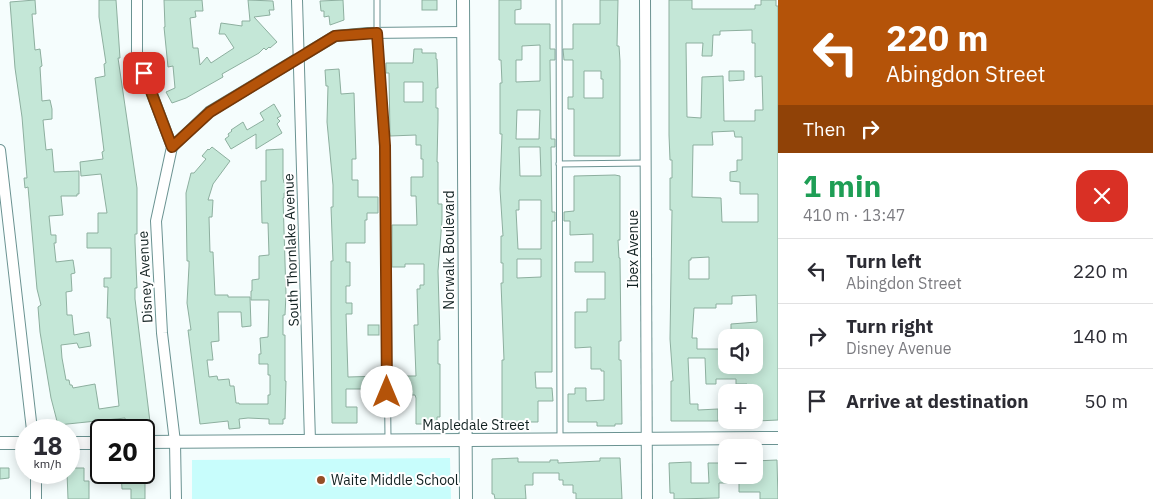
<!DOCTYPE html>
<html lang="en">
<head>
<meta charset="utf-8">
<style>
  body { margin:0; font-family:"IBM Plex Sans",sans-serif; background:#f7f7f7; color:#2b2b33; height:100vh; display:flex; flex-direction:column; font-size:19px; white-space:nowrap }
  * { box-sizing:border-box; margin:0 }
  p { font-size:16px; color:#7c7c81 }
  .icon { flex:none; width:28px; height:28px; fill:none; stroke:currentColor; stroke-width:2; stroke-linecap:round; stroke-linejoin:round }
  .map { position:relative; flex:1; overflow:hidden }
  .details { display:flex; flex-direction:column; background:#fff; width:375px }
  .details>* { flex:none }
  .top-card { background:#b45309; color:#fff; overflow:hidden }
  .controls { position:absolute; left:718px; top:329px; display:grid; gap:10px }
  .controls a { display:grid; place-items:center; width:45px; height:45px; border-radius:10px; background:#fff; box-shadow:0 2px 12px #0003; font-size:25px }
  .speed { position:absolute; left:15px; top:419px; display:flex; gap:10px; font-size:25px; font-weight:700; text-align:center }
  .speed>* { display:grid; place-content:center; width:65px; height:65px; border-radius:50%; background:#fff; box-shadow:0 2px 12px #0003; line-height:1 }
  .speed small { font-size:12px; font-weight:400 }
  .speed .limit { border:2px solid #111; border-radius:8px; background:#fff; color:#111 }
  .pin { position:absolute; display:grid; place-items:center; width:42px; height:42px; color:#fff; margin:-21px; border-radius:10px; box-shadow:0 2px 8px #0006 }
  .me { position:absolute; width:55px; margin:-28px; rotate:0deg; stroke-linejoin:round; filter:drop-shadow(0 0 4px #0008) }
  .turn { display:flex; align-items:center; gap:18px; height:105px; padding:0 25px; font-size:22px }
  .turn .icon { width:65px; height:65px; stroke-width:2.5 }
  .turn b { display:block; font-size:35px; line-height:42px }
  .then { display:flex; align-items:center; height:48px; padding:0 25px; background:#0003; gap:10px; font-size:19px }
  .round { display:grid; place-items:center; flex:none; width:52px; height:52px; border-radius:15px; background:#f7f7f7 }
  .overview { display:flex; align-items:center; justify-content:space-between; height:85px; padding:0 25px }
  h1 { font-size:30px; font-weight:800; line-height:38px; color:#1e9e55 }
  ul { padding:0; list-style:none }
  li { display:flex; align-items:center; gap:15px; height:65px; padding:0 25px; border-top:1px solid #e1e1e2 }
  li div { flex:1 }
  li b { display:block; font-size:19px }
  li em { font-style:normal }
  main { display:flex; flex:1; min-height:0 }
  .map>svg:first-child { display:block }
  .built { fill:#c8fdfc }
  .building { fill:#c4e7d7; stroke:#8daf9f; fill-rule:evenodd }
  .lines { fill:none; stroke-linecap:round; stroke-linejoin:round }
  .service-casing { stroke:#6b9392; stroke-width:7 }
  .minor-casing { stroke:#6b9392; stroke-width:12 }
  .tertiary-casing { stroke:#6b9392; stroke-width:14 }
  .service { stroke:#fff; stroke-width:5 }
  .minor { stroke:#fff; stroke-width:10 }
  .tertiary { stroke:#fff; stroke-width:12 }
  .route-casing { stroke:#753606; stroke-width:12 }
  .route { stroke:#b45309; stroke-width:9 }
  .poi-dot { fill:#954f27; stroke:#fff; stroke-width:2 }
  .labels { text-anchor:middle; stroke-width:4; stroke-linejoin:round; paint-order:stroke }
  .street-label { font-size:14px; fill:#112121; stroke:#fff }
  .poi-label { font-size:14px; fill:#112121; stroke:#fff; text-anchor:start }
</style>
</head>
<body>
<main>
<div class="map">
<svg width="778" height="499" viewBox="0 0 778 499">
  <rect width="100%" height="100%" fill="#f5fdfd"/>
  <!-- built -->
  <polygon class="built" points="450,458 451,499 192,499 192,460"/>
  <!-- building -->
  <g class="building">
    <polygon points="35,0 36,14 32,14 35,50 40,49 42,66 40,67 42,101 50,100 52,109 52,119 43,120 46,150 52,149 54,172 79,171 79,194 77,194 77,196 61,196 63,215 49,216 51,235 56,235 56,243 54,243 56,262 73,260 75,273 71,274 72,291 66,292 67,315 72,315 74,335 89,332 91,346 79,348 77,343 61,345 62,358 66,380 69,380 70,385 72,385 73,388 95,384 99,409 119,406 110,318 107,318 108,287 104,287 104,278 111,278 111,248 87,248 87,233 98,233 98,213 107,213 101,174 81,176 80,162 103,159 102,152 104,151 95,78 105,76 104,64 106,63 99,17 99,0 116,0 120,58 118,58 137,188 137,234 135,234 135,242 137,288 135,288 135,299 150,422 126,425 125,418 58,425 51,398 40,332 38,307 41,305 37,289 28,187 25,188 24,178 27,178 22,117 15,68 10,2"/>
    <polygon points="164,0 202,0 203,11 195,11 196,17 190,18 193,48 198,48 200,65 207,57 211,63 234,48 225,34 219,34 221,23 242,26 242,21 250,21 248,0 273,1 274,10 269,10 270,15 254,17 277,42 270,48 269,47 266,50 264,48 259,53 222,74 223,77 186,98 172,103 166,92 175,88 173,66 168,67 164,27 165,27"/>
    <polygon points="343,0 344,20 330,25 329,16 324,17 324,11 321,11 320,1"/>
    <rect x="422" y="0" width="15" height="10"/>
    <path d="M499 0H521V9L515 10V24H550V49H555V60H550L551 139H555V147H551L552 212H555V221H552V372H535L536 388H552L553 401H538V422H502V360H504L501 283H503V263H501V236H503L500 189 502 134H500V83H502L501 60H499ZM540 45V81L516 82V60H522V46ZM517 110H540L539 139H516ZM519 147H540L541 176H520ZM519 200H541V249H518L516 210H519ZM517 259H541V277L517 278Z"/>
    <path d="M600 0H618L617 46H619L620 61V156H574V109H568V97H573V60H564L563 49H573V24H600ZM584 71H601V79H603V98H584Z"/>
    <path d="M669 0H692V9H755V5H761V0H776V6H778V420L757 421 756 394 748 392 747 384H736V379H716V384H706L705 358H688L690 404H698V410L718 409V421H671V381H673L670 339 672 210H670V178H672V160H670L669 135ZM752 30V43H755V77L762 76 763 110H755V121H724L723 76 702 77 701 118 687 117 686 43H703L702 56H712L713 35H720V31ZM734 131 735 137H742V160H737V171L730 172V181L740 182V194H758V222H722L721 198 692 197 693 145H713L712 132ZM709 257V279H689V260H691V258ZM756 295 757 322 731 324V333H746V338H754L755 365H725V363H722V349H697V338H692L694 308H716V304H732V296Z"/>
    <path d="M414 49H422V53H436V59H437L438 88H436V108H438V119L437 162H438V204H442V220L438 271 440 340H438V364H440V417H437V423L426 424H416V398L415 395H410V389L392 388V376H416L414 325H418L417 289H420V285H424V264H405V267H392V225H417L416 196H411V177H423V159H421V145H416V135L390 136 389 73H386V63H413ZM404 82H423V102H404Z"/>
    <polygon points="339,69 341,94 354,93 356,159 352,159 352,180 358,180 358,197 378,197 378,213 367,213 367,220 365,220 365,243 346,243 346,262 350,262 350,286 346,286 346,303 352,303 352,314 346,314 348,377 383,376 383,389 346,389 346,407 357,407 357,423 332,423 331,310 331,261 333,261 331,207 333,207 333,185 327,122 328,86 326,86 325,70"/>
    <polygon points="729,71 744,71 744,80 729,81"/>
    <polygon points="274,104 281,116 277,118 280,121 277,124 282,133 256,149 256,134 231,149 225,139 229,136 228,134 232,131 231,130 243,122 247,130 264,120 260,113"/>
    <polygon points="212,147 230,161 213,184 208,200 213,200 212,217 209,217 210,252 213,252 215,295 228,295 228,297 250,297 251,326 242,327 241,312 218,312 219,341 211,342 213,360 207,360 209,377 217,376 218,380 229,379 230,386 234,386 236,403 239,403 239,404 268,404 268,395 270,395 270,375 268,375 268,364 259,364 259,354 261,354 260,338 268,337 269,300 251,300 251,291 252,291 252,280 259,279 259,256 269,255 268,223 262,223 261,181 266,181 266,150 283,149 283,178 284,183 286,183 287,193 284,193 284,198 283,198 286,294 285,315 283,315 283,335 285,335 285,381 286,381 285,419 283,419 283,424 269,424 269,419 248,418 239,419 240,428 229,429 228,421 200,424 188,330 191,330 187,303 189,266 189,261 187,261 186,193 191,173 194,173 206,159 202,156 208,149 209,150"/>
    <polygon points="615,175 620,176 620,240 618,240 619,258 620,258 621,341 619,341 619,360 621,360 622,424 615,424 615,426 597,426 597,422 568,422 568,394 575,394 575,388 586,388 586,401 604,400 604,371 601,371 601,369 591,369 591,347 575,348 575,312 587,312 587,299 605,299 605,272 575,272 575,262 593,262 593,234 570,235 570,221 564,221 564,212 574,211 574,176"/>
    <rect x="368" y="325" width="11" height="10"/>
    <polygon points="518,458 518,462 550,462 550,460 558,460 558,463 600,461 600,458 620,458 622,499 576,499 576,493 573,493 573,485 563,485 563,480 559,480 559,473 533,473 533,485 525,485 526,499 495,499 494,494 492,494 492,459"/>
    <polygon points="777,460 778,499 760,499 760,492 739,492 739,483 719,483 719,498 674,499 674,493 670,493 669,463 691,462 691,483 709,483 708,463 726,463 726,475 754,475 754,461"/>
    <polygon points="0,468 9,468 9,478 0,479"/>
    <polygon points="69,468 84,468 84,481 89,481 89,499 68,499 67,472 69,472"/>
    <polygon points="121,472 145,472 145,499 131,499 131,489 122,489"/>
  </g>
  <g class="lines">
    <defs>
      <g id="service">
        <polyline points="377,0 377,33 385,146 388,439"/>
        <polyline points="559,0 560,439"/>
        <polyline points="559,164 646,163"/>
      </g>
      <g id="minor">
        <polyline points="137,0 137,54 172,147 156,221 162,333 175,442 176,499"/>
        <polyline points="297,0 310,441"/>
        <polyline points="645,0 647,499"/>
        <polyline points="172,147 209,112 335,36 368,33 463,32"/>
        <polyline points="0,150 32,430"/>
        <polyline points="36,472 36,499"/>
      </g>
      <g id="tertiary">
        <polyline points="463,0 466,499"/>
        <polyline points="144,442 778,438"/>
        <polyline points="0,443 26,443"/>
        <polyline points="69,443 101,443"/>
      </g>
    </defs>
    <!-- service casing -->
    <use href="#service" class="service-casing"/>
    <!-- minor casing -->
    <use href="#minor" class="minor-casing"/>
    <!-- tertiary casing -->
    <use href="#tertiary" class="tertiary-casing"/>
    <!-- service -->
    <use href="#service" class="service"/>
    <!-- minor -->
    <use href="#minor" class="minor"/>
    <!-- tertiary -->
    <use href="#tertiary" class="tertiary"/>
  </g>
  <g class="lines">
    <defs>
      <polyline id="route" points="144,73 172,147 210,112 335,36 377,33 385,146 387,392"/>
    </defs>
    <!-- route casing -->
    <use href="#route" class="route-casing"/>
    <!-- route -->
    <use href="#route" class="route"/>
  </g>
  <!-- markers -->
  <circle class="poi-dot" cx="321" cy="480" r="5"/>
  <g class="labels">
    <!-- street labels -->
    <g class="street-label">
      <text transform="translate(633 249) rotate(-90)" y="5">Ibex Avenue</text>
      <text transform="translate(291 250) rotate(-92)" y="5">South Thornlake Avenue</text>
      <text transform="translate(449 250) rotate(-90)" y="5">Norwalk Boulevard</text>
      <text transform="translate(145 277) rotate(-93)" y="5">Disney Avenue</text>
      <text x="476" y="430">Mapledale Street</text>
    </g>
    <!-- poi labels -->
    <g class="poi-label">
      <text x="331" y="485">Waite Middle School</text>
    </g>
  </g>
</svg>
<div class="controls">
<a><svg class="icon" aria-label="sound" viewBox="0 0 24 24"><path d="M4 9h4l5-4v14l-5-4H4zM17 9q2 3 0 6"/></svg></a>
<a>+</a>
<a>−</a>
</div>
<div class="speed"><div>18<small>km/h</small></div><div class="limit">20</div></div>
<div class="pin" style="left:144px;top:73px;background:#d93025"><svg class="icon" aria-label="arrive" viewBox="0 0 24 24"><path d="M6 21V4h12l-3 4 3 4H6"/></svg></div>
<svg class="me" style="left:387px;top:392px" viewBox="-20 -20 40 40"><circle r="19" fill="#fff"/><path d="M0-13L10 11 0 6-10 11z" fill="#b45309"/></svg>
</div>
<section class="details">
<div class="top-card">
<div class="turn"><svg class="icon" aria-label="left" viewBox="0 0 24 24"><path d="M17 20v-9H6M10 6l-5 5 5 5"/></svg><div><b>220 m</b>Abingdon Street</div></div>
<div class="then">Then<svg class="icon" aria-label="right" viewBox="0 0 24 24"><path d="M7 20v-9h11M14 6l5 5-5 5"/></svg></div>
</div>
<div class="overview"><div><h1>1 min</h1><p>410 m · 13:47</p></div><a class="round" style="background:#d93025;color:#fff"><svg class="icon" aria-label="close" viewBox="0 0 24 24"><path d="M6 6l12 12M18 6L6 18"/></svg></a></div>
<ul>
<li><svg class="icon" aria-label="left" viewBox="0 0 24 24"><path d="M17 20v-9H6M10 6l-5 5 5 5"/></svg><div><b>Turn left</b><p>Abingdon Street</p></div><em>220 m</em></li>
<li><svg class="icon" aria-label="right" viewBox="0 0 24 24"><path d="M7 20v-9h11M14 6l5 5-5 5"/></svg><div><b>Turn right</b><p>Disney Avenue</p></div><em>140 m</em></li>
<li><svg class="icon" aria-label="arrive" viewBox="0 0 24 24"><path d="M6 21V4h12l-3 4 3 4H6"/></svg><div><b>Arrive at destination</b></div><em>50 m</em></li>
</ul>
</section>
</main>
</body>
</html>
